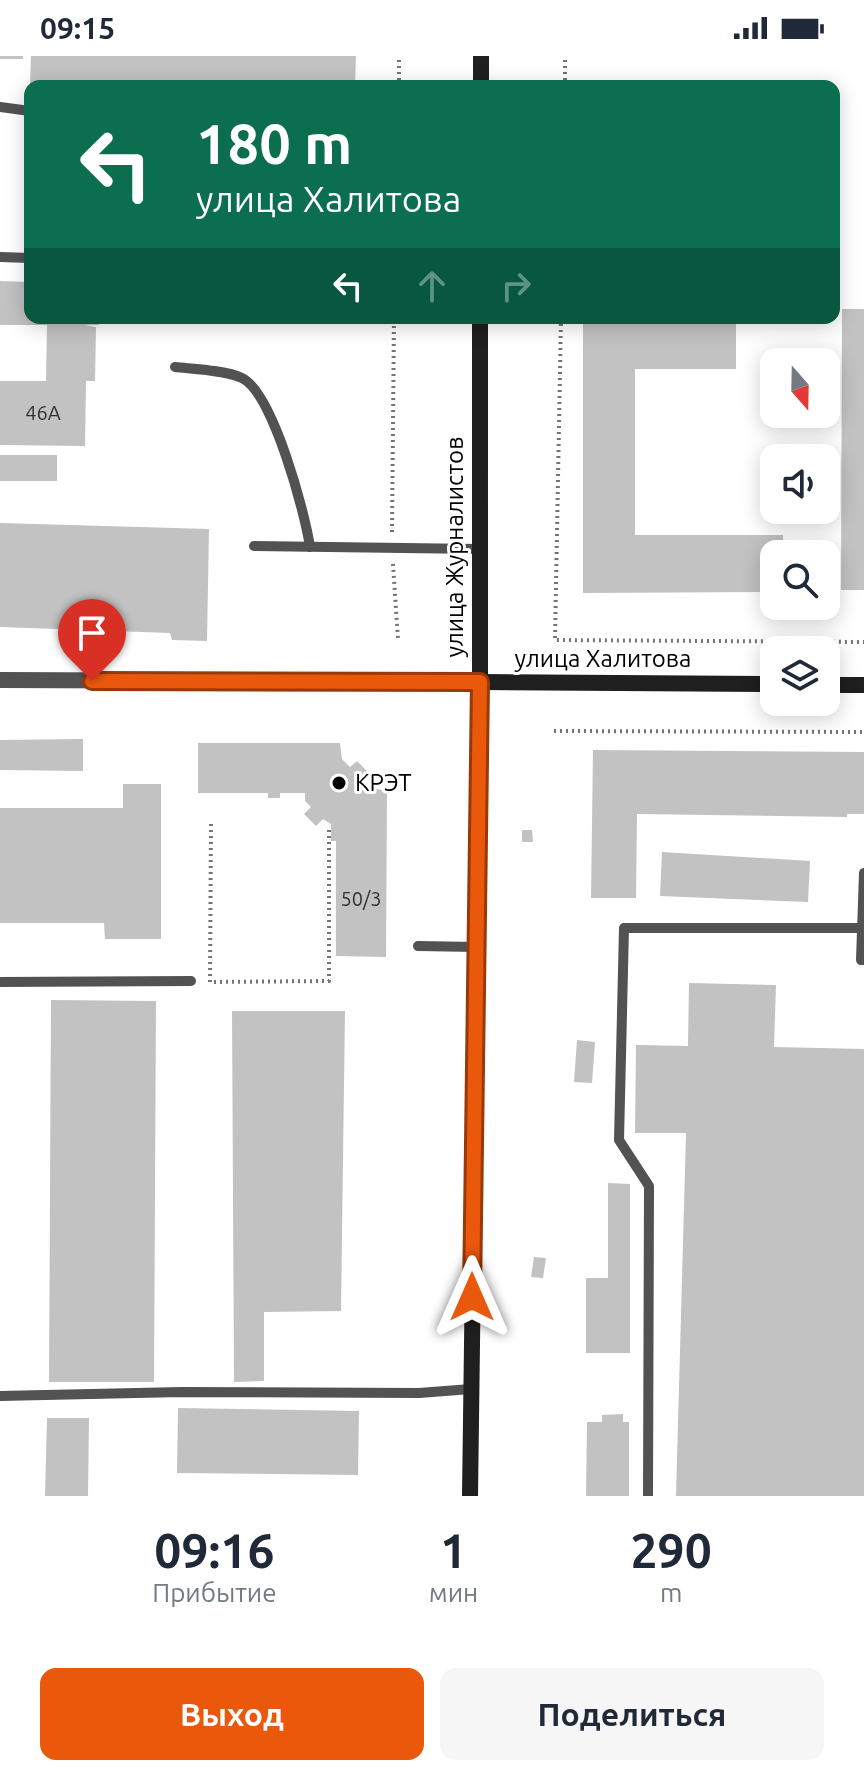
<!DOCTYPE html>
<html lang="ru">
<head>
<meta charset="utf-8">
<style>
  body { margin:0; font-family:Ubuntu,sans-serif; background:#f6f6f7; color:#1f2937; height:100vh; display:flex; flex-direction:column; font-size:30px; white-space:nowrap }
  * { box-sizing:border-box; margin:0 }
  p { font-size:26px; color:#747a83 }
  .icon { flex:none; width:44px; height:44px; fill:none; stroke:currentColor; stroke-width:2; stroke-linecap:round; stroke-linejoin:round }
  .map { position:relative; height:1440px; overflow:hidden }
  .details { display:flex; flex-direction:column; background:#fff; flex:1 }
  .details>* { flex:none }
  .top-card { position:absolute; left:24px; top:24px; width:816px; height:244px; border-radius:16px; box-shadow:0 4px 20px #0003; background:#0b6e4f; color:#fff; overflow:hidden }
  .needle { width:52px; rotate:160deg }
  .tools { position:absolute; left:760px; top:292px; display:grid; gap:16px }
  .tools a { display:grid; place-items:center; width:80px; height:80px; border-radius:16px; background:#fff; box-shadow:0 4px 20px #0003; font-size:40px }
  .pin { position:absolute; display:grid; place-items:center; width:68px; height:68px; color:#fff; margin:-82px -34px; border-radius:50% 50% 50% 0; rotate:-45deg; box-shadow:0 0 8px #0007 }
  .pin .icon { rotate:45deg }
  .me { position:absolute; width:88px; margin:-44px; rotate:0deg; stroke-linejoin:round; filter:drop-shadow(0 0 6px #0008) }
  .turn { display:flex; align-items:center; gap:28px; height:168px; padding:0 40px; font-size:36px }
  .turn .icon { width:104px; height:104px; stroke-width:2.5 }
  .turn b { display:block; font-size:56px; line-height:68px }
  .lanes { display:flex; align-items:center; height:76px; padding:0 40px; background:#0003; justify-content:center; gap:40px; direction:ltr }
  .lanes .off { opacity:.35 }
  .eta { display:flex; justify-content:space-evenly; align-items:center; height:136px; text-align:center }
  .eta b { font-size:48px; font-weight:700; line-height:56px }
  .cta { display:flex; gap:16px; margin-top:auto; padding:16px 40px }
  .cta a { flex:1; height:92px; border-radius:16px; background:#ea580c; color:#fff; font-size:32px; font-weight:700; line-height:92px; text-align:center }
  .cta a+a { background:#f6f6f7; color:#1f2937 }
  .status { display:flex; justify-content:space-between; align-items:center; height:56px; padding:0 40px; background:#fff; direction:ltr }
  .status svg { height:22px; fill:currentColor }
  .map>svg:first-child { display:block }
  .building { fill:#c2c2c2 }
  .lines { fill:none; stroke-linecap:round; stroke-linejoin:round }
  .path { stroke:#747474; stroke-width:4; stroke-dasharray:2 4; stroke-linecap:butt }
  .lane { stroke:#525252; stroke-width:10 }
  .street { stroke:#525252; stroke-width:16 }
  .secondary { stroke:#1f1f1f; stroke-width:16 }
  .route-casing { stroke:#983908; stroke-width:20 }
  .route { stroke:#ea580c; stroke-width:14 }
  .poi-dot { fill:#000; stroke:#fff; stroke-width:3 }
  .labels { text-anchor:middle; stroke-width:6; stroke-linejoin:round; paint-order:stroke }
  .number-label { font-size:20px; fill:#303030 }
  .street-label { font-size:24px; fill:#000; stroke:#fff }
  .poi-label { font-size:24px; fill:#000; stroke:#fff; text-anchor:start }
</style>
</head>
<body>
<div class="status"><b>09:15</b><svg viewBox="0 0 49 12"><path d="M0 12V9h3v3zM5 12V6h3v6zM10 12V3h3v9zM15 12V0h3v12zM26 1h20v11H26zM47 4h2v5h-2z"/></svg></div>
<div class="map">
<svg width="864" height="1440" viewBox="0 0 864 1440">
  <rect width="100%" height="100%" fill="#fff"/>
  <!-- building -->
  <g class="building">
    <rect x="0" y="0" width="23" height="3"/>
    <polygon points="31,0 356,0 355,30 30,28"/>
    <polygon points="0,225 30,226 30,262 99,262 99,269 85,269 96,271 95,325 86,325 85,390 0,389 0,325 46,325 47,269 0,269"/>
    <polygon points="842,253 864,253 864,534 841,534"/>
    <polygon points="583,262 736,262 736,313 635,313 635,479 783,479 783,498 774,498 774,536 583,537"/>
    <rect x="0" y="399" width="57" height="26"/>
    <polygon points="0,467 209,473 207,585 172,584 170,577 0,571"/>
    <polygon points="83,683 83,715 0,714 0,684"/>
    <polygon points="198,687 340,687 342,703 350,711 357,705 369,717 363,723 371,732 387,735 386,901 336,900 336,785 331,785 331,768 323,763 316,770 304,758 311,751 305,745 305,737 280,737 280,742 268,742 268,737 198,737"/>
    <polygon points="593,694 864,696 864,758 847,758 847,761 637,758 636,842 591,842"/>
    <polygon points="123,728 161,728 161,883 105,883 104,867 0,867 0,752 123,752"/>
    <polygon points="522,774 532,774 533,786 522,786"/>
    <polygon points="662,796 810,805 808,846 660,840"/>
    <polygon points="689,927 776,929 774,991 864,993 864,1440 676,1440 686,1077 635,1077 636,989 688,990"/>
    <polygon points="51,944 156,945 154,1326 49,1326"/>
    <polygon points="232,955 345,955 341,1255 264,1256 264,1325 234,1326"/>
    <polygon points="577,984 595,986 592,1027 574,1026"/>
    <polygon points="608,1127 630,1128 630,1297 586,1297 586,1222 608,1222"/>
    <polygon points="534,1201 546,1202 543,1222 531,1221"/>
    <polygon points="178,1352 359,1355 358,1419 177,1417"/>
    <polygon points="623,1358 623,1366 629,1366 629,1440 586,1440 587,1366 602,1366 602,1359"/>
    <polygon points="47,1362 89,1362 88,1440 45,1440"/>
  </g>
  <g class="lines">
    <!-- path -->
    <g class="path">
      <polyline points="399,30 399,0"/>
      <polyline points="565,30 565,0"/>
      <polyline points="561,262 555,584 864,586"/>
      <polyline points="392,476 394,262"/>
      <polyline points="393,508 398,583"/>
      <polyline points="554,675 864,676"/>
      <polyline points="211,768 210,926 329,925 329,774"/>
    </g>
    <!-- lane -->
    <g class="lane">
      <polyline points="0,51 30,55"/>
      <polyline points="0,201 30,202"/>
      <path d="M175 311C193 313 225 314 242 322 273 337 305 457 310 491"/>
      <polyline points="254,490 478,493"/>
      <polyline points="864,817 861,904 864,904"/>
      <polyline points="418,890 476,891"/>
      <polyline points="0,926 191,925"/>
      <polyline points="0,1340 182,1336 419,1337 471,1333"/>
      <polyline points="648,1440 649,1130 619,1084 624,872 861,872"/>
    </g>
    <!-- street -->
    <polyline class="street" points="0,624 480,626"/>
    <!-- secondary -->
    <g class="secondary">
      <polyline points="481,30 481,0"/>
      <polyline points="480,626 774,628"/>
      <polyline points="826,629 864,629"/>
      <polyline points="470,1440 480,679 480,262"/>
    </g>
  </g>
  <g class="lines">
    <defs>
      <polyline id="route" points="92,625 480,626 472,1241"/>
    </defs>
    <!-- route casing -->
    <use href="#route" class="route-casing"/>
    <!-- route -->
    <use href="#route" class="route"/>
  </g>
  <!-- markers -->
  <circle class="poi-dot" cx="339" cy="727" r="8"/>
  <g class="labels">
    <!-- number labels -->
    <g class="number-label">
      <text x="43" y="364">46А</text>
      <text x="361" y="850">50/3</text>
    </g>
    <!-- street labels -->
    <g class="street-label">
      <text transform="translate(455 491) rotate(-90)" y="8">улица Журналистов</text>
      <text x="603" y="611">улица Халитова</text>
    </g>
    <!-- poi labels -->
    <g class="poi-label">
      <text x="355" y="735">КРЭТ</text>
    </g>
  </g>
</svg>
<div class="tools">
<a><svg class="needle" viewBox="-14 -14 28 28"><path d="M0-13l5 13h-10z" fill="#e53935"/><path d="M0 13l5-13h-10z" fill="#747a83"/></svg></a>
<a><svg class="icon" aria-label="sound" viewBox="0 0 24 24"><path d="M4 9h4l5-4v14l-5-4H4zM17 9q2 3 0 6"/></svg></a>
<a><svg class="icon" aria-label="search" viewBox="0 0 24 24"><circle cx="10" cy="10" r="6"/><path d="M15 15l6 6"/></svg></a>
<a><svg class="icon" aria-label="layers" viewBox="0 0 24 24"><path d="M12 4l9 5-9 5-9-5zM3 14l9 5 9-5"/></svg></a>
</div>
<div class="pin" style="left:92px;top:625px;background:#d93025"><svg class="icon" aria-label="arrive" viewBox="0 0 24 24"><path d="M6 21V4h12l-3 4 3 4H6"/></svg></div>
<svg class="me" style="left:472px;top:1241px" viewBox="-20 -20 40 40"><path d="M0-17L14 15 0 8-14 15z" fill="#ea580c" stroke="#fff" stroke-width="4"/></svg>
<div class="top-card">
<div class="turn"><svg class="icon" aria-label="left" viewBox="0 0 24 24"><path d="M17 20v-9H6M10 6l-5 5 5 5"/></svg><div><b>180 m</b>улица Халитова</div></div>
<div class="lanes"><svg class="icon" aria-label="left" viewBox="0 0 24 24"><path d="M17 20v-9H6M10 6l-5 5 5 5"/></svg><svg class="icon off" aria-label="ahead" viewBox="0 0 24 24"><path d="M12 20V5M6 11l6-6 6 6"/></svg><svg class="icon off" aria-label="right" viewBox="0 0 24 24"><path d="M7 20v-9h11M14 6l5 5-5 5"/></svg></div>
</div>
</div>
<section class="details">
<div class="eta">
<div><b>09:16</b><p>Прибытие</p></div>
<div><b>1</b><p>мин</p></div>
<div><b>290</b><p>m</p></div>
</div>
<div class="cta"><a>Выход</a><a>Поделиться</a></div>
</section>
</body>
</html>
